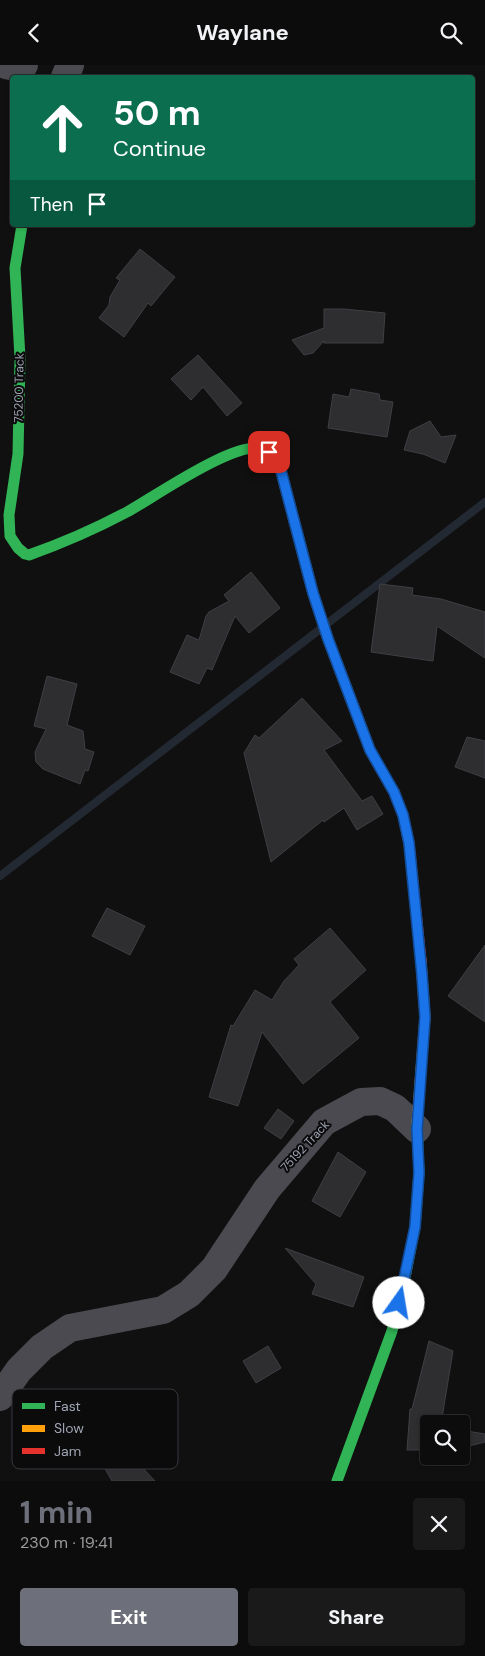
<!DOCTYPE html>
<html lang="en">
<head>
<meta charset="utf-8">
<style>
  body { margin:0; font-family:"DM Sans",sans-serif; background:#1a1a1a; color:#f1f3f6; height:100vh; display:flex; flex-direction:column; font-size:19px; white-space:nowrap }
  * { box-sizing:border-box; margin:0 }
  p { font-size:16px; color:#9a9b9d }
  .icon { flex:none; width:28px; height:28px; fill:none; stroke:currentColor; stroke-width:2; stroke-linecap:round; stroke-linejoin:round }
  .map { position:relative; height:1416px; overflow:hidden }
  .panel { display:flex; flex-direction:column; background:#0c0c0c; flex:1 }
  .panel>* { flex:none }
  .top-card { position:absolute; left:10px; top:10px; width:465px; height:152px; border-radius:5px; box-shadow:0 1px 4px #0004,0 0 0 1px #2c2c2d; background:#0b6e4f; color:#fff; overflow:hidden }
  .buttons { position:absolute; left:420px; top:1350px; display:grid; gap:10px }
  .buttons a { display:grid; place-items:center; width:50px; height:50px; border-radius:5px; background:#0c0c0c; box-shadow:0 1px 4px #0004,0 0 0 1px #2c2c2d; font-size:25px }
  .pin { position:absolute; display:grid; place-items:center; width:42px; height:42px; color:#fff; margin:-21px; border-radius:10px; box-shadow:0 2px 8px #0006 }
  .me { position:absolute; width:55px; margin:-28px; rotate:13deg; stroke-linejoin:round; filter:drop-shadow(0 0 4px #0008) }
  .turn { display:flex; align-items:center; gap:18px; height:105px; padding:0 20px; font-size:22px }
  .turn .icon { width:65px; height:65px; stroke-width:2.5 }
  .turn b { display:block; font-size:35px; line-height:42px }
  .then { display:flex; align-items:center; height:48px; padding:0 20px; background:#0003; gap:10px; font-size:19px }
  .round { display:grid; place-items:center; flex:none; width:52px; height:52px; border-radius:5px; background:#1a1a1a }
  .headline { display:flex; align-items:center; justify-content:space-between; height:85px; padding:0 20px }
  h1 { font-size:30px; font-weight:700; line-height:38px; color:#6d707a }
  .action { display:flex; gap:10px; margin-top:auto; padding:10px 20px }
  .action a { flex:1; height:58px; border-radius:5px; background:#6d707a; color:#fff; font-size:20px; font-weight:700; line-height:58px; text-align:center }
  .action a+a { background:#1a1a1a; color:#f1f3f6 }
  header { display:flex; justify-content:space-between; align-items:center; height:65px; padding:0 20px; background:#0c0c0c; font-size:22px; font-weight:700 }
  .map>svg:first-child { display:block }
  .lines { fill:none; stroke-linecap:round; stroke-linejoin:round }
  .stream { stroke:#232932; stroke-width:8 }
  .building { fill:#2e2e30; stroke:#3f3f44 }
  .street { stroke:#4a4a50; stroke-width:28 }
  .fast { stroke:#30b455; stroke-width:11 }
  .slow { stroke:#ff9f0a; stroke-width:11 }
  .jam { stroke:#e5322d; stroke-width:11 }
  .route-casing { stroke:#114b97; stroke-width:12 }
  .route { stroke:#1a73e8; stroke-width:9 }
  .labels { text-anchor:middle; stroke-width:4; stroke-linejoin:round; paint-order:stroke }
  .street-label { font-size:12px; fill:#9fa3b3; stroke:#0b0b0c }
  .key { fill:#0b0b0c; stroke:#37393e; stroke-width:1 }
  .key-label { font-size:14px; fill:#9fa3b3 }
</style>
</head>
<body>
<header><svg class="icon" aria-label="back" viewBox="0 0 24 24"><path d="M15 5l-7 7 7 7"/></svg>Waylane<svg class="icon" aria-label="search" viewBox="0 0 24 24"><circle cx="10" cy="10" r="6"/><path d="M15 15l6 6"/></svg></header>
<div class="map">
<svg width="485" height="1416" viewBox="0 0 485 1416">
  <rect width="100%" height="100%" fill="#101010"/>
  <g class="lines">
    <!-- stream -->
    <g class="stream">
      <polyline points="328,558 485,437"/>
      <polyline points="0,811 319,565"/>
    </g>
  </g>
  <!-- building -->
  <g class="building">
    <polygon points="140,184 175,212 151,241 148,238 124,272 99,253 109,240 110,232 120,215 116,213"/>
    <polygon points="324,244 344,244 385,248 383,278 324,278 324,276 313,288 304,290 292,275 324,263"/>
    <polygon points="198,290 242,338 227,351 203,322 191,335 171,314"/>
    <polygon points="351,324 379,329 380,335 393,337 387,372 328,363 333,329 349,332"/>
    <polygon points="430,356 441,372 456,370 445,398 423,389 404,385 410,366"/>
    <polygon points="251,507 280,543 249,568 235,551 212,605 207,603 199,619 170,607 187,570 199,575 206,551 209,547 229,536 224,530"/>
    <polygon points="380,519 413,523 412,530 441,534 485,547 485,593 437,561 433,596 371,587"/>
    <polygon points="47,611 77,619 67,660 83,666 85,684 94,687 88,706 85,705 80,719 43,704 36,697 35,687 46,664 34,661"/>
    <polygon points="302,633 342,676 324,685 362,736 372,731 383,749 357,765 344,743 324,757 323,755 271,797 244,688 255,670 259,673"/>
    <polygon points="467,672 485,676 485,713 455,702"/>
    <polygon points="107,843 145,861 130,890 92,871"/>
    <polygon points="330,863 366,905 330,937 359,973 303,1019 262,967 238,1041 209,1032 231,960 233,961 255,925 272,935 284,916 299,900 294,894"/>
    <polygon points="485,880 485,957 448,931"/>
    <polygon points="278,1044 294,1056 281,1074 264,1063"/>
    <polygon points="338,1087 366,1107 340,1152 312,1136"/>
    <polygon points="285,1183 364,1212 353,1242 312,1229 316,1219"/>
    <polygon points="429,1276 453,1286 441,1359 429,1359 429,1385 407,1385 410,1344 412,1344"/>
    <polygon points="268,1281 281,1303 256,1318 243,1296"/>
    <polygon points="112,1350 139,1399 155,1416 112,1416 84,1367"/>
    <polygon points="461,1365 485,1369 485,1377 461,1383"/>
  </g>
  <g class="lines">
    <!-- street -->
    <g class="street">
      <polyline points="6,0 15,2 24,0"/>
      <polyline points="65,12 70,0"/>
      <polyline points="0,1332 19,1305 42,1282 70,1263 163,1245 189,1229 214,1204 267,1124 324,1057 361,1037 380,1036 395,1043 417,1064"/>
    </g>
    <!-- fast -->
    <g class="fast">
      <path d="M22 160 15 203 20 293 18 389 9 450 10 471 18 483 25 489 29 490C63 478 95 464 127 447 153 433 240 371 266 385"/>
      <polyline points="337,1416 392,1266 403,1223 415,1162 419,1108 417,1058"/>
    </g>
    <!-- slow -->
    <g class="slow">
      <polyline points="266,385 269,387 280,402 313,528 328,574 370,685 375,694"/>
      <polyline points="417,1058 425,952 421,895"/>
    </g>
    <!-- jam -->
    <polyline class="jam" points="375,694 394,727 403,750 409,778 421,895"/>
  </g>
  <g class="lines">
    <defs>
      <polyline id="route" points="269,387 280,402 313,528 328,574 370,685 394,727 403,750 409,778 422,910 425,952 417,1064 419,1108 415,1162 399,1238"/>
    </defs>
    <!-- route casing -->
    <use href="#route" class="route-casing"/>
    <!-- route -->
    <use href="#route" class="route"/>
  </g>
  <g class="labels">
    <!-- street labels -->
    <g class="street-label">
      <text transform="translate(19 323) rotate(-89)" y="4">75200 Track</text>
      <text transform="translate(305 1081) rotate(-47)" y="4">75192 Track</text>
    </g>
  </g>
  <!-- legend -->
  <rect x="12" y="1324" width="166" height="80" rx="8" class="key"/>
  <rect x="22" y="1338" width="23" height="6" fill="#30b455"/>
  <rect x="22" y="1360" width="23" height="7" fill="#ff9f0a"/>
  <rect x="22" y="1383" width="23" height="6" fill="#e5322d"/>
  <g class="key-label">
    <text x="54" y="1346">Fast</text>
    <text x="54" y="1368">Slow</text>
    <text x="54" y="1391">Jam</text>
  </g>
</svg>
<div class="buttons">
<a><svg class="icon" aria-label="search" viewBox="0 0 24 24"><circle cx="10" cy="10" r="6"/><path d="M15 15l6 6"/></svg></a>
</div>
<div class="pin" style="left:269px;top:387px;background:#d93025"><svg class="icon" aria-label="arrive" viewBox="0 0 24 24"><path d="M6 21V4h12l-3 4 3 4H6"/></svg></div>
<svg class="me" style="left:399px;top:1238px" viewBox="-20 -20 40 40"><circle r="19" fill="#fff"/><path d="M0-13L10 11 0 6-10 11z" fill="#1a73e8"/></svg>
<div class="top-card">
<div class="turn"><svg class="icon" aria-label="ahead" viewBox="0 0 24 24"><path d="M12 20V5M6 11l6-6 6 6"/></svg><div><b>50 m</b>Continue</div></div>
<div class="then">Then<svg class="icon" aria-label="arrive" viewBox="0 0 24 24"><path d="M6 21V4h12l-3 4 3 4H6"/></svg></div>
</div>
</div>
<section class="panel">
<div class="headline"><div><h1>1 min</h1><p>230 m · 19:41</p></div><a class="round"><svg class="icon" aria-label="close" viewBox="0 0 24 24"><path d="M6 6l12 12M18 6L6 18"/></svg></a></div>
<div class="action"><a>Exit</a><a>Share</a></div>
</section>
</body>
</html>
